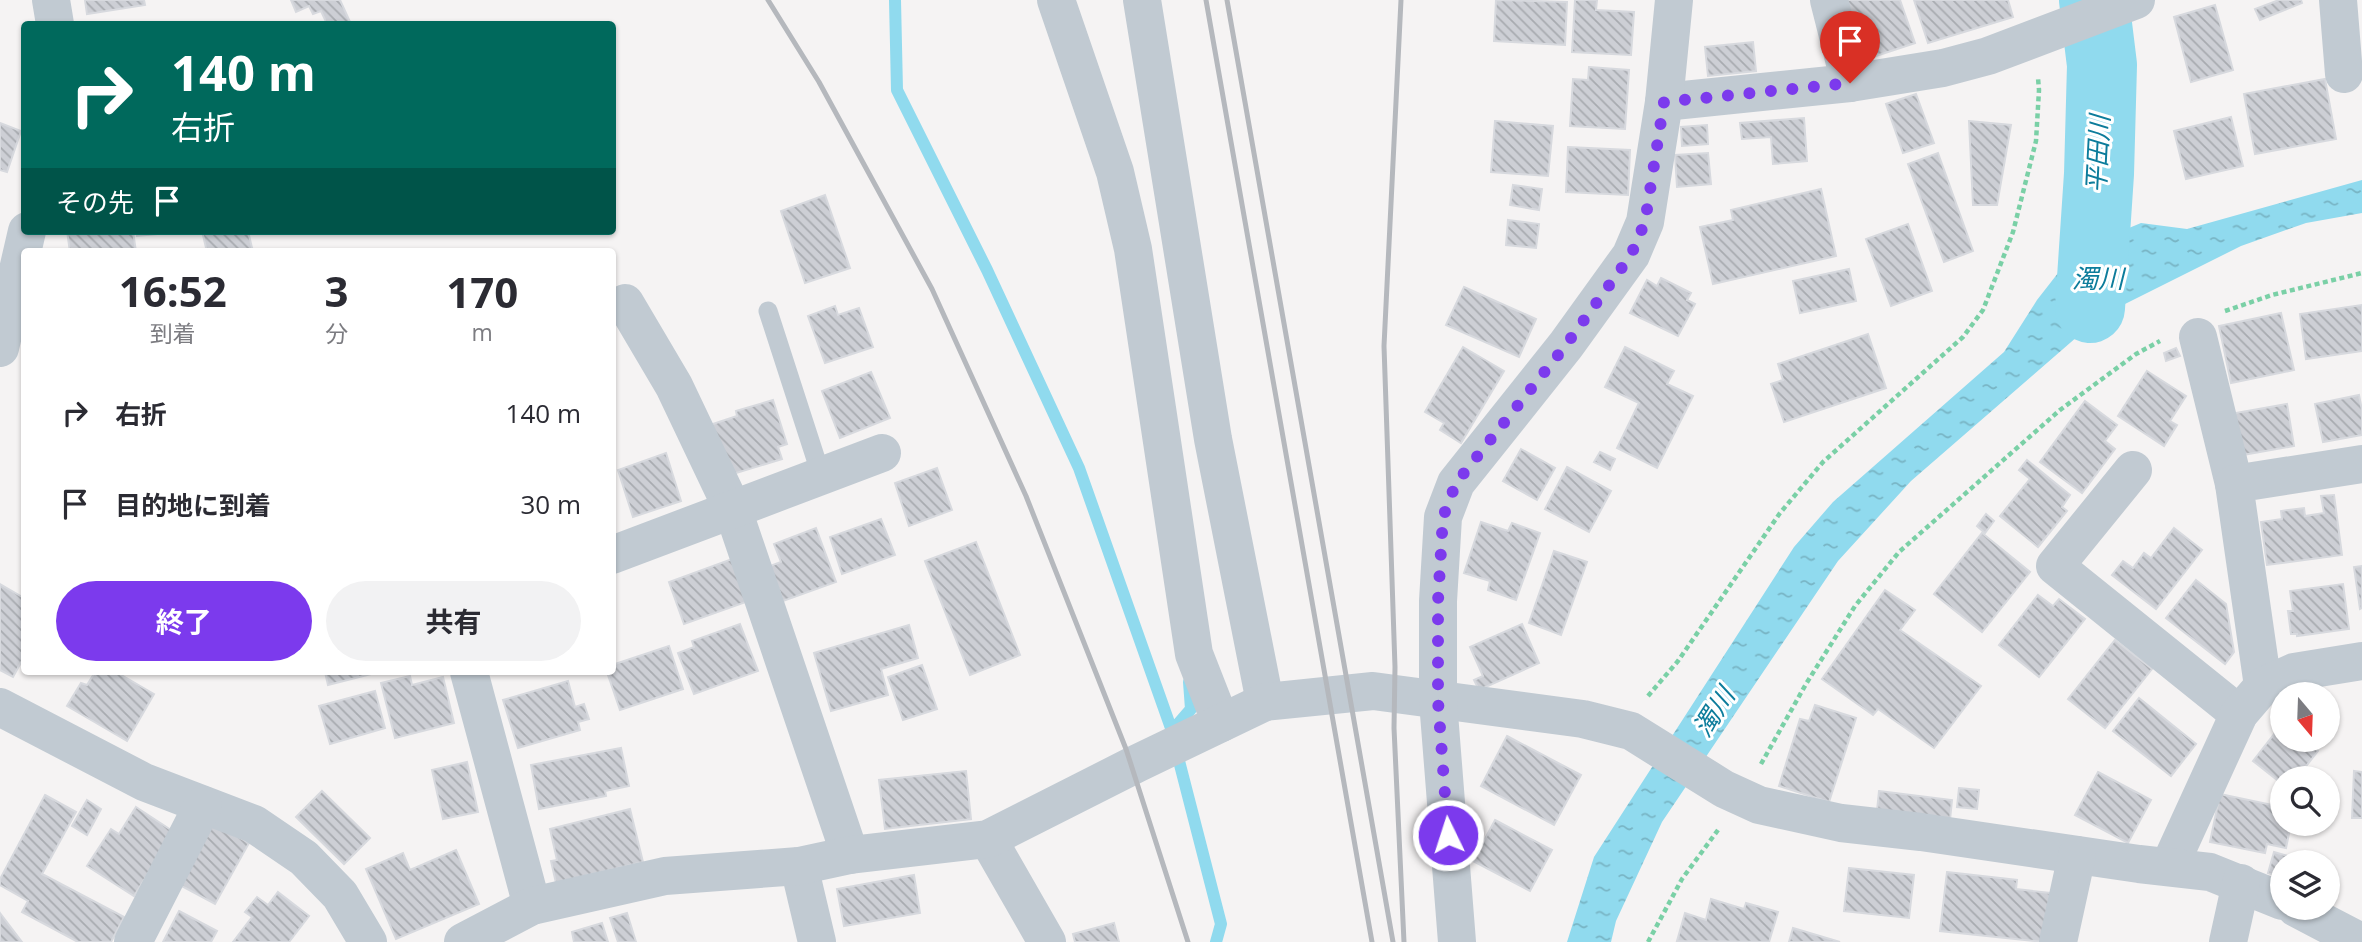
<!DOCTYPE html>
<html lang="ja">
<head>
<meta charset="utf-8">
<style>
  body { margin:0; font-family:"Open Sans","Noto Sans JP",sans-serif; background:#f2f2f3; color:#2b2b33; height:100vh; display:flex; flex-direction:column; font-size:26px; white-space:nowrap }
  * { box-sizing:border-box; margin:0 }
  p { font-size:23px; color:#7c7c81 }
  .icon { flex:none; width:38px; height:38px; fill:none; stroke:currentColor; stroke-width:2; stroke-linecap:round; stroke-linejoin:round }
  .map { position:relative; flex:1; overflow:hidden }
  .panel { position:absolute; left:21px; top:248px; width:595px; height:427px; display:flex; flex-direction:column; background:#fff; border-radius:7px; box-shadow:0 2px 5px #0004 }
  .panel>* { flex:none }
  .banner { position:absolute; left:21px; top:21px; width:595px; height:214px; border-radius:7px; box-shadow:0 2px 5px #0004; background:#00695c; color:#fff; overflow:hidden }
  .needle { width:46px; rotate:161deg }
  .tools { position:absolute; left:2270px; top:682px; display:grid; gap:14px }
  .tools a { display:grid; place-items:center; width:70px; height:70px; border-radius:50%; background:#fff; box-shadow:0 2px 5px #0004; font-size:35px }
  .pin { position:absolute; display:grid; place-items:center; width:60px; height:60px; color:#fff; margin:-72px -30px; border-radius:50% 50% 50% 0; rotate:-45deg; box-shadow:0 0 7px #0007 }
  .pin .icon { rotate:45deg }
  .me { position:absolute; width:77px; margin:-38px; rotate:356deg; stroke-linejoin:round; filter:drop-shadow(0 0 5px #0008) }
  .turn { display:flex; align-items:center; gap:24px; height:147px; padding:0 35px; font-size:32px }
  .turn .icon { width:91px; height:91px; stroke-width:2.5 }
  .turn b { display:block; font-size:49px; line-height:60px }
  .then { display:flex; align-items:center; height:66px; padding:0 35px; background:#0003; gap:14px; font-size:26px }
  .eta { display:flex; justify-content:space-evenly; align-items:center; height:119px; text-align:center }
  .eta b { font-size:42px; font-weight:700; line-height:49px }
  .cta { display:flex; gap:14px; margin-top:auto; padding:14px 35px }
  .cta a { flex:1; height:80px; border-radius:42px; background:#7c3aed; color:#fff; font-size:28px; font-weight:700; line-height:80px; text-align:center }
  .cta a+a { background:#f2f2f3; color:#2b2b33 }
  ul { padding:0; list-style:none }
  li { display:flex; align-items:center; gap:21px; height:91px; padding:0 35px }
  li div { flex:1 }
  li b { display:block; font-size:26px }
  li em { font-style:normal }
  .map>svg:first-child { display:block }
  .water { fill:url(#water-ripples) }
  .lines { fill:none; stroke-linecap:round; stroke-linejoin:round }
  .stream { stroke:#90daee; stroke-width:12 }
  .river { stroke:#90daee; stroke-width:70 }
  .building { fill:url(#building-back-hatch); stroke:#d7d9de; stroke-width:2 }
  .path { stroke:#7ad0a6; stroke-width:4.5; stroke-dasharray:5 3.5; stroke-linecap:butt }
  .lane { stroke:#c1cad2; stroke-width:19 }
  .street { stroke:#c1cad2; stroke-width:38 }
  .rail { stroke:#b5b8bd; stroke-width:5 }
  .route { stroke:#7c3aed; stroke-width:12; stroke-dasharray:0 21.6 }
  .labels { text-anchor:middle; stroke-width:6; stroke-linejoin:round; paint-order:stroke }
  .water-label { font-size:26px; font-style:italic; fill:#0c7c9b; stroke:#fff }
</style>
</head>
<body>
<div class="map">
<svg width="2362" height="942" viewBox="0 0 2362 942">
  <defs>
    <pattern id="water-ripples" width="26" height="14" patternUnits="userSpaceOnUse" patternTransform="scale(1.75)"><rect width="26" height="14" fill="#90daee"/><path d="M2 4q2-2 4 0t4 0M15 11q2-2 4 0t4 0" fill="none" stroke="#78b4c4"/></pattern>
    <pattern id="building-back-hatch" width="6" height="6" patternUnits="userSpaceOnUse" patternTransform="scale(1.75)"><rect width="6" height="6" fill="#cdcfd5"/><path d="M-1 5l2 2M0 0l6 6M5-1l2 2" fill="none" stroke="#a8abb0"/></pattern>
  </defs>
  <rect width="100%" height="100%" fill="#f5f3f3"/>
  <!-- water -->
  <polygon class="water" points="2362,180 2362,213 2306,223 2241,246 2101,316 1911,481 1838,561 1662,822 1616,921 1611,942 1567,942 1594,857 1794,547 1833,502 2004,352 2037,300 2076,250 2141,223 2187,229"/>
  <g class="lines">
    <!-- stream -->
    <g class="stream">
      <polyline points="895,0 897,90 987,270 1079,468 1172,731 1191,709 1189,682"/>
      <polyline points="1178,757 1221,924 1216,942"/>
    </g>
    <!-- river -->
    <polyline class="river" points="2090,308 2099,174 2102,65 2094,0"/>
  </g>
  <!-- building -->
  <g class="building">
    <polygon points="85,0 144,0 145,5 87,14"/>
    <polygon points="291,0 340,0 351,24 327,24 321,11 313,14 309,6 296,12"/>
    <polygon points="1496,0 1567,2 1565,45 1494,41"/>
    <polygon points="1575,0 1597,0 1596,10 1634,12 1631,55 1572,52"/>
    <polygon points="1839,0 1900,0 1915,43 1861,61"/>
    <polygon points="1914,0 2008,0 2013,17 1928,43"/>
    <polygon points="2279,0 2301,0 2302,3 2260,20 2255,9"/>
    <polygon points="2215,5 2233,70 2191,82 2174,17"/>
    <polygon points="1753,42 1756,71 1708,76 1705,47"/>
    <polygon points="1589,67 1629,70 1625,129 1570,126 1573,79 1588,80"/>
    <polygon points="2325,79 2336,139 2255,154 2244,94"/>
    <polygon points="1916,94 1934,143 1903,153 1886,104"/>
    <polygon points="2231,117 2243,166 2186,179 2174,131"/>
    <polygon points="1804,118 1807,161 1773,164 1771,137 1742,139 1740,123"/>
    <polygon points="1495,121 1553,126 1548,176 1491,172"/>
    <polygon points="1969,121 2011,125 1997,205 1973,205"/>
    <polygon points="0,123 21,131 7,172 0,170"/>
    <polygon points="1707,125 1708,144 1682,146 1681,127"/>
    <polygon points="1568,147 1630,150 1628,195 1566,192"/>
    <polygon points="1708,153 1711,184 1677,187 1675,155"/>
    <polygon points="1938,153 1973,251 1944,262 1908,164"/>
    <polygon points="1513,185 1542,189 1539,210 1510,205"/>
    <polygon points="1821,189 1836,256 1713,284 1700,227 1733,220 1731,210"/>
    <polygon points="825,195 850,268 805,283 781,211"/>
    <polygon points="1508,220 1539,224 1536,248 1506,245"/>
    <polygon points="1908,224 1932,291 1891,306 1866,239"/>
    <polygon points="67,231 133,231 136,252 70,252"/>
    <polygon points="137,231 190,231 137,236"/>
    <polygon points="202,231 248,231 253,252 207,252"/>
    <polygon points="1849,269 1856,301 1800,313 1793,281"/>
    <polygon points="1661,278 1691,293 1687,300 1695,304 1678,336 1630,313 1647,280 1657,286"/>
    <polygon points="1464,287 1536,319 1519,357 1446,325"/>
    <polygon points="2362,305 2362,351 2306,359 2300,314"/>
    <polygon points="835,306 838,315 859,308 873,347 825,363 808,316"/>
    <polygon points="2281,313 2294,370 2231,383 2219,326"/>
    <polygon points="1868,334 1886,388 1784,422 1771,384 1783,380 1778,364"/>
    <polygon points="1463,347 1504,371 1461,443 1440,430 1444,423 1425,412"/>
    <polygon points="1625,347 1674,371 1667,384 1693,396 1657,468 1617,448 1639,403 1605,387"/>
    <polygon points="2176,348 2180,356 2166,361 2164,353"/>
    <polygon points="2147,371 2186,396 2170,421 2177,425 2164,446 2118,416"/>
    <polygon points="871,372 890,418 840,438 822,391"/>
    <polygon points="2359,395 2362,410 2362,435 2323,442 2315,404"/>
    <polygon points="773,400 787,444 778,447 782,459 723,477 707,426 737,416 736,411"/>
    <polygon points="2085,401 2117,425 2105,441 2115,449 2082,493 2040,462"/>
    <polygon points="2287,404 2294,446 2237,456 2230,414"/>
    <polygon points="1521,449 1555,468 1537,500 1503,481"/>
    <polygon points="1600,452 1615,459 1610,470 1594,462"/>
    <polygon points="666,453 681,501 633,517 618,470"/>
    <polygon points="2027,460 2070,495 2062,507 2067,511 2038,547 2000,516 2030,479 2019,470"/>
    <polygon points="1567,467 1611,491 1589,532 1545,509"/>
    <polygon points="937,468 952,510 909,526 895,483"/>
    <polygon points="2334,495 2342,555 2267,565 2261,522 2282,519 2281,511 2304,508 2305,516 2324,513 2321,496"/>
    <polygon points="1986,514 1994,521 1985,533 1977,526"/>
    <polygon points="881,519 895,555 842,574 830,537"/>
    <polygon points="1481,522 1508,531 1512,523 1540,533 1516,600 1488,590 1490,581 1464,573"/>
    <polygon points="816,528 836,582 783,601 770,566 781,562 774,544"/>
    <polygon points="2174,528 2202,550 2156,609 2112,575 2123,561 2133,568 2144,553 2151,558"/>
    <polygon points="1982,533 2030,572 1982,632 1934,594"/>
    <polygon points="976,542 1020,655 970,675 925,561"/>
    <polygon points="1554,551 1587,562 1561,635 1529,623"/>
    <polygon points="732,559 746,602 684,624 669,582"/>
    <polygon points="2362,566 2362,608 2360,609 2354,567"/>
    <polygon points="2196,580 2226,604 2234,652 2225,664 2166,618"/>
    <polygon points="0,584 24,598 24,657 13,677 0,670"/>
    <polygon points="2343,584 2349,629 2297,636 2297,634 2291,634 2288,611 2293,611 2290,591"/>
    <polygon points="1885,590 1915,610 1900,630 1981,686 1934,748 1878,709 1873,715 1822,679"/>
    <polygon points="2038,595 2053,606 2059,599 2085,619 2039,677 1999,645"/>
    <polygon points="740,624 758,671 694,694 678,653 694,647 692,641"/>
    <polygon points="1522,624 1539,663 1479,690 1474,680 1483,676 1470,647"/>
    <polygon points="909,625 918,658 881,669 888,695 831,711 814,653"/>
    <polygon points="2115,640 2152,669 2105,728 2068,699"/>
    <polygon points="669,646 683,689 620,710 607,672 612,672 612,665"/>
    <polygon points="922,665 937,709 903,720 888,677"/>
    <polygon points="95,672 116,672 154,694 127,741 67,706 81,683 87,685"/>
    <polygon points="325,672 379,672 328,685"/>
    <polygon points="410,676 412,685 443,677 454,723 395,738 381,683"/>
    <polygon points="568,681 575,707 584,704 589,719 578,722 580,730 518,748 503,700"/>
    <polygon points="375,691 385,728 330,744 319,706"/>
    <polygon points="2139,698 2196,744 2171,776 2113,731"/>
    <polygon points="1815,705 1856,718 1829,802 1779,786 1800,719 1809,721"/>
    <polygon points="2282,724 2282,740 2305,740 2318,751 2296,779 2282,779 2282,784 2253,761"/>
    <polygon points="1507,736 1581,775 1554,825 1481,786"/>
    <polygon points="621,748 629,786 605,791 606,796 539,809 531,765"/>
    <polygon points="467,762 478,812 443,819 432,770"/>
    <polygon points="966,771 971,819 885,829 879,780"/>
    <polygon points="2354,771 2362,772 2362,818 2352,818"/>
    <polygon points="2098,772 2151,800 2128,843 2075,815"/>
    <polygon points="1959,788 1979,790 1977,809 1957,807"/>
    <polygon points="322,791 370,838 344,864 296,817"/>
    <polygon points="1879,791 1952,800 1950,820 1877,811"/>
    <polygon points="2220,794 2282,807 2282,824 2291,824 2286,848 2267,844 2265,853 2210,842"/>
    <polygon points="45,795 76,812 42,874 124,917 111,942 78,942 22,912 28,901 0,885 0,879"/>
    <polygon points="87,800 101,809 87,835 72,826"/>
    <polygon points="136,807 174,832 134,896 87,866 111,829 119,834"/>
    <polygon points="630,809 643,862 556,883 551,861 557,860 550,829"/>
    <polygon points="1495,820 1552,850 1530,891 1473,861"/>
    <polygon points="213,823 249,843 215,904 178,884"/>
    <polygon points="456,850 479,904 396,939 366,869 403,853 410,870"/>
    <polygon points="2274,852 2291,857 2290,863 2282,863 2282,877 2268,873"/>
    <polygon points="1849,868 1914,875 1909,918 1844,911"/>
    <polygon points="1947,872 2017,880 2016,889 2050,893 2044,942 1940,931"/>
    <polygon points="914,875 920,913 844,926 837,889"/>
    <polygon points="278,892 309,916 289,942 233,942 252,917 245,912 257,897 268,905"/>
    <polygon points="1711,899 1744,909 1746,903 1778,912 1769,942 1677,941 1685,913 1706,920"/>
    <polygon points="179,911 217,931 211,942 163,942"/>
    <polygon points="0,913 22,942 0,942"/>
    <polygon points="627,913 636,942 618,942 610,918"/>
    <polygon points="602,923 608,942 574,942 572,932"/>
    <polygon points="1114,923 1119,942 1075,942 1073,934"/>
    <polygon points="1793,928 1840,942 1789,942"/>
  </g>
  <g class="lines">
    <!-- path -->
    <g class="path">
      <polyline points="2225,311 2272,295 2362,273"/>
      <polyline points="1648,696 1678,661 1780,513 1823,462 1963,337 1983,310 2013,232 2036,141 2039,90 2038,78"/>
      <polyline points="1761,764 1806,684 1855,606 1899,552 2060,410 2136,354 2160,341"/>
      <polyline points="1648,942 1682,879 1718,830"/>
    </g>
    <!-- lane -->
    <polyline class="lane" points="768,311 821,475"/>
    <!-- street -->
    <g class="street">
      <polyline points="51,0 55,24"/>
      <polyline points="1056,0 1115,172 1133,249 1194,654 1221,723"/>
      <polyline points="1142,0 1213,439 1265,702"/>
      <polyline points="1829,0 1850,83"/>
      <polyline points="2338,0 2344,74"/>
      <polyline points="1664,102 1850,83 1943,68 1988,56 2136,0"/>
      <polyline points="625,303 674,386 733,510 850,855"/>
      <polyline points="2198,337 2234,484"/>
      <polyline points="0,348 27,231"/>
      <polyline points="2133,470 2055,566 2239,714"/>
      <polyline points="612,555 882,453"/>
      <polyline points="469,672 532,906"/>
      <polyline points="2263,686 2234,484 2362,464"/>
      <polyline points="0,707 144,782 254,824 304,858 340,895 368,942"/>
      <polyline points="988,839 1047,942"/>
      <polyline points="799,866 817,942"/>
      <polyline points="2169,867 2239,714 2263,686 2294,672 2362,661"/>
      <polyline points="2296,908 2361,942"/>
      <polyline points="133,942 203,805"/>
      <polyline points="463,942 532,906 665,876 799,866 850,855 988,839 1138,763 1265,702 1373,691 1583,719 1631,731 1724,789 1759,805 1841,823 1921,832 2139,864 2210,872 2282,901"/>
      <polyline points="1457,942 1438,701 1438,601 1443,517 1456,483 1566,345 1631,255 1645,222 1664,102 1674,0"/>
      <polyline points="2058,942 2077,855"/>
      <polyline points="2228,942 2241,883"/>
    </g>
    <!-- rail -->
    <g class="rail">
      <polyline points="768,0 819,82 932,289 1026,496 1126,749 1188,942"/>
      <polyline points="1206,0 1372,942"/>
      <polyline points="1227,0 1393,942"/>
      <polyline points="1401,0 1384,346 1395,667 1394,728 1404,942"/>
    </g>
  </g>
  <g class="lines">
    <!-- route -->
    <polyline class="route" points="1448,835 1438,701 1438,601 1443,517 1456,483 1566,345 1631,255 1645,222 1664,102 1850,83"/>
  </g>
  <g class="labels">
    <!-- water labels -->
    <g class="water-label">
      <text transform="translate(2098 154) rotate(-87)" y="9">平田川</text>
      <text x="2098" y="288">濁川</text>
      <text transform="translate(1714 712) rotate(-57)" y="9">濁川</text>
    </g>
  </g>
</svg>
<div class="tools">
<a><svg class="needle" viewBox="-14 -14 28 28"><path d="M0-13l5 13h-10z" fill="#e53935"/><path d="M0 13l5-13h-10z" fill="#7c7c81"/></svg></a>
<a><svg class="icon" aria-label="search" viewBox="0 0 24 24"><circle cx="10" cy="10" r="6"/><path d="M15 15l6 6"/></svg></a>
<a><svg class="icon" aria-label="layers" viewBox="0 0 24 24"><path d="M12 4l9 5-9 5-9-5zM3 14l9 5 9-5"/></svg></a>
</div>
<div class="pin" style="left:1850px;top:83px;background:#d93025"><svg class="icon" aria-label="arrive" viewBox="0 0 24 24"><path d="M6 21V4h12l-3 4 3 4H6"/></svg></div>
<svg class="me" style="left:1448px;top:835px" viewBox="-20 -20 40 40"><circle r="17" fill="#7c3aed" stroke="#fff" stroke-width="3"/><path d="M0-11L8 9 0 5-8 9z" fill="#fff"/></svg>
<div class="banner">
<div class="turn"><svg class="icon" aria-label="right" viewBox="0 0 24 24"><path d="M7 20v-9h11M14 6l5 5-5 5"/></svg><div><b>140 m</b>右折</div></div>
<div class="then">その先<svg class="icon" aria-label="arrive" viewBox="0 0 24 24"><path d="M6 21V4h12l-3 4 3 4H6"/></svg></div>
</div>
<section class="panel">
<div class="eta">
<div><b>16:52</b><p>到着</p></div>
<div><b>3</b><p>分</p></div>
<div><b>170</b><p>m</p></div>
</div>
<ul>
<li><svg class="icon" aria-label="right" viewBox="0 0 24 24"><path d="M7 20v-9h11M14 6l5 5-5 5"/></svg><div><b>右折</b></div><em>140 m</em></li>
<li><svg class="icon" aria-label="arrive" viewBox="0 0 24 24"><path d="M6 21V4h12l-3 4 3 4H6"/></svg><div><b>目的地に到着</b></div><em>30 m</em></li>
</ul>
<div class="cta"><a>終了</a><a>共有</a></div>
</section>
</div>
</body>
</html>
